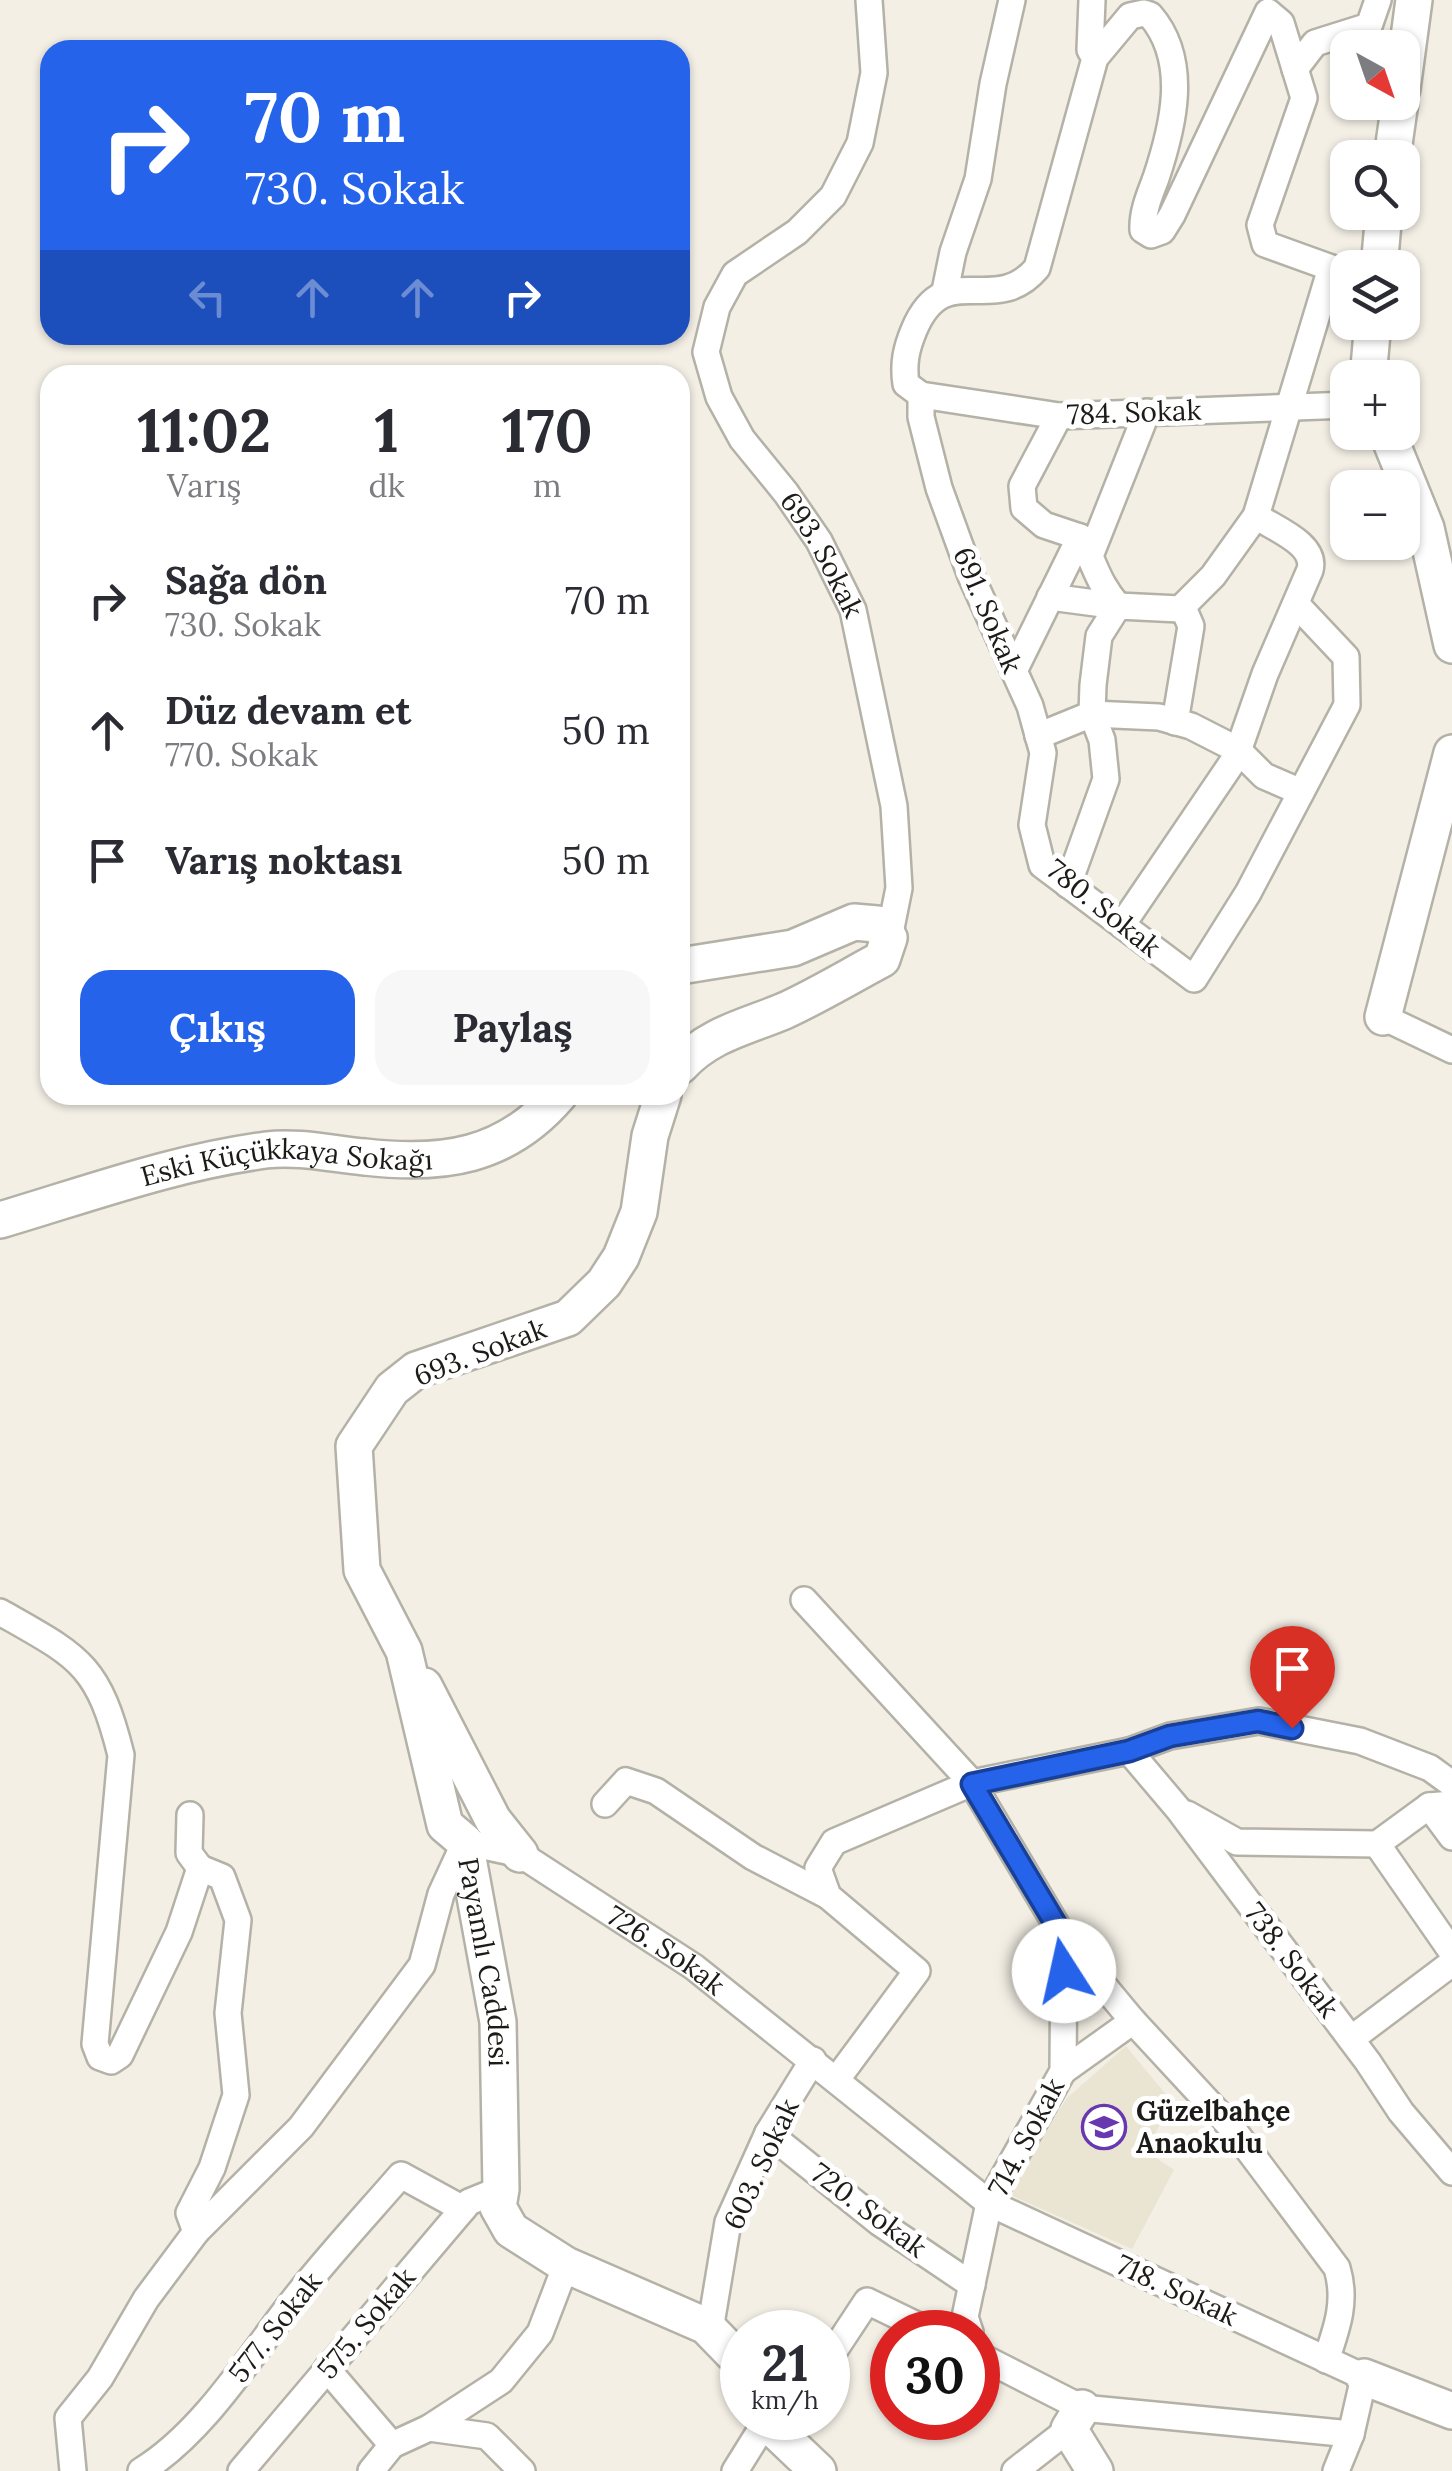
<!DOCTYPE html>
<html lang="tr">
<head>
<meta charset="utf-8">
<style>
  body { margin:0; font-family:Lora,serif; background:#f7f7f7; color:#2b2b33; height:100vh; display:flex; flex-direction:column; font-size:38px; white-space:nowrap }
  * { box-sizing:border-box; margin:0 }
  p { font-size:32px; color:#7c7c81 }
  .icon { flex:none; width:55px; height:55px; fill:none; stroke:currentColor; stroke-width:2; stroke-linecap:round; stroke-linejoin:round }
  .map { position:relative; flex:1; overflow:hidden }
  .details { position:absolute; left:40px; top:365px; width:650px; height:740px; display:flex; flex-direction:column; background:#fff; border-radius:30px; box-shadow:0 2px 8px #0004 }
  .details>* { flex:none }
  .top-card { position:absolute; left:40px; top:40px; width:650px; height:305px; border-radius:30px; box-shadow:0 2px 8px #0004; background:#2563eb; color:#fff; overflow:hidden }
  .needle { width:65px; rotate:140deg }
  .buttons { position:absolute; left:1330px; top:30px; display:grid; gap:20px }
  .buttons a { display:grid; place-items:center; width:90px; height:90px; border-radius:20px; background:#fff; box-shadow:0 2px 8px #0004; font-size:50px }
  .speed { position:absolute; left:720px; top:2310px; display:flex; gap:20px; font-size:50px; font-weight:700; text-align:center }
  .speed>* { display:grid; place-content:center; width:130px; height:130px; border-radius:50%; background:#fff; box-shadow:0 2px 8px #0004; line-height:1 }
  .speed small { font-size:25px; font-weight:400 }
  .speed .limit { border:15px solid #d22; background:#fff; color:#111 }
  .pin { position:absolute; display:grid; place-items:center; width:85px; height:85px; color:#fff; margin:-102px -42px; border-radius:50% 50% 50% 0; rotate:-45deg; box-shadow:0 0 10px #0007 }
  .pin .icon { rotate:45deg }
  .me { position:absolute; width:110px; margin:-55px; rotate:350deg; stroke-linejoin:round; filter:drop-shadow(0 0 8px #0008) }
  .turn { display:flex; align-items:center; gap:35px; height:210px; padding:0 40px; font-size:45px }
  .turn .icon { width:130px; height:130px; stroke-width:2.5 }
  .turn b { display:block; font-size:70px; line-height:85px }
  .lanes { display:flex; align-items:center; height:95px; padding:0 40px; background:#0003; justify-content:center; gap:50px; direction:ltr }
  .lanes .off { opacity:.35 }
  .eta { display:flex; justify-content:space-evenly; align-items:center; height:170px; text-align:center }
  .eta b { font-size:60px; font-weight:700; line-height:70px }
  .button { display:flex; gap:20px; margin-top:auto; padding:20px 40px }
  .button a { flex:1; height:115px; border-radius:30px; background:#2563eb; color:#fff; font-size:40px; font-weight:700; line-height:115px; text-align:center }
  .button a+a { background:#f7f7f7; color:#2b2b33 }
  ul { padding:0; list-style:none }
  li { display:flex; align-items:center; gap:30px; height:130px; padding:0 40px }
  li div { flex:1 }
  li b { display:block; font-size:38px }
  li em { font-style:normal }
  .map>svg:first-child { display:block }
  .built { fill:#eae4d2 }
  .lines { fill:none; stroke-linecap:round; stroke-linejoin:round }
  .street-casing { stroke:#b4b1a6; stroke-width:30 }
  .secondary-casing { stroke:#b4b1a6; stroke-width:40 }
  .street { stroke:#fff; stroke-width:25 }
  .secondary { stroke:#fff; stroke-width:35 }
  .route-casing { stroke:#184099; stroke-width:25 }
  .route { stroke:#2563eb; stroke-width:18 }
  .labels { text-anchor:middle; stroke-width:10; stroke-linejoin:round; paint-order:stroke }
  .street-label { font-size:28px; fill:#1c1b17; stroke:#fff }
  .poi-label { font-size:28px; font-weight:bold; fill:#1c1b17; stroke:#fff; text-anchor:start }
</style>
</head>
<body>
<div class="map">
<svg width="1452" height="2471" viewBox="0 0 1452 2471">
  <rect width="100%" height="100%" fill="#f3efe5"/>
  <!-- built -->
  <polygon class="built" points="1126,2046 1173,2103 1145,2150 1174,2170 1132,2249 1006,2193 1067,2098"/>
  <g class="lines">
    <defs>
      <g id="street">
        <path id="s1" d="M869 0 874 73 860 143 833 196 797 232 735 274 717 307 706 352 719 397 742 439 786 493 819 541 853 610 894 806 899 888 889 938"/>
        <polyline points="1092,0 1090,50 1095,58"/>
        <polyline points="1295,69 1315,43 1369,26 1378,0"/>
        <path d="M1348 274 1265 244 1260 225 1304 98 1281 23 1268 12 1172 215 1162 231 1151 235 1143 230C1142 212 1150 194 1156 178 1173 127 1190 61 1150 15L1144 13 1130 16 1095 58 1037 268C994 319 945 256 914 330 906 349 903 364 906 384L921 395 1059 416 1348 405"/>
        <polyline points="945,291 953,252 978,179 993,84 1012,0"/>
        <polyline points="921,395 921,417 939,488 971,576 1030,706 1043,753 1032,825 1042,865 1194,979 1248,893 1347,705 1346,657 1297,605"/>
        <path d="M1059 416 1022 486 1024 508 1044 525 1080 537C1096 565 1096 580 1118 606"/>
        <polyline points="1090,556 1147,412"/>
        <polyline points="1050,597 1118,606"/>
        <polyline points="1014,671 1080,537"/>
        <polyline points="1175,722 1191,626 1184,610 1180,609"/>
        <polyline points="1038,736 1092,714 1159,717 1191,726 1238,750 1264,776 1301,792"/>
        <polyline points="1068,885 1106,779 1102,740 1092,714 1093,685 1099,636 1118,606 1180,609 1213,576 1256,516 1331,268"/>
        <path d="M1122 925 1236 757 1265 674 1310 570C1317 544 1275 529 1256 516"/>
        <polyline points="1383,1017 1452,1050"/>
        <path d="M804 1600 972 1783 1064 1938 1133 2021 1232 2128 1337 2268C1347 2301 1337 2328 1326 2360"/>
        <path d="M0 1612C79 1657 98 1663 121 1755L95 2044 100 2057 111 2061 120 2055 179 1932 200 1868 222 1877 238 1920 228 2013 236 2095 212 2168 189 2213 196 2232"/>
        <polyline points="1129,1751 1179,1810 1368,2062 1401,2112 1452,2172"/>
        <polyline points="605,1804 626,1781 656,1791 753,1857 828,1896"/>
        <polyline points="1429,1806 1452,1837"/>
        <polyline points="1187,1814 1237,1842 1377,1844 1429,1806 1452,1804"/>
        <polyline points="190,1815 189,1853 200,1868"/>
        <polyline points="1377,1844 1452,1952"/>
        <polyline points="1351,2039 1452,1963"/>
        <polyline points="1063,2071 1133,2021"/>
        <polyline points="837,2079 917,1971 828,1896 818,1868 834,1842 972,1783 1129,1751 1170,1736 1259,1721 1360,1741 1430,1768 1452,1784"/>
        <polyline points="768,2133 880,2223 972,2285"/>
        <polyline points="710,2330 728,2222 768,2133 813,2060"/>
        <polyline points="970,2332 965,2317 989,2203 1063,2071 1064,1938"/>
        <polyline points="978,2355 1082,2408 1351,2434"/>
        <polyline points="828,2360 867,2301 931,2332"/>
        <polyline points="327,2369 392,2445"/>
        <polyline points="429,2428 501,2381 540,2333 566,2265"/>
        <path id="s2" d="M73 2471 68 2418 100 2378 146 2299 196 2232 301 2127 422 1965 441 1894 465 1842 520 1854 694 1967 989 2203 1364 2377 1351 2434 1336 2471"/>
        <path d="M141 2471C205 2432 253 2351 300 2292 332 2252 367 2214 401 2175L463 2209"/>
        <polyline points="241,2471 469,2202 501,2189"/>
        <polyline points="371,2471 392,2445 429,2428 487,2436 522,2471"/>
        <polyline points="735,2471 768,2418"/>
        <polyline points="1015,2471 1069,2429"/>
      </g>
      <g id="secondary">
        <polyline points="1402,89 1414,0"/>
        <polyline points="1392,158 1400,102"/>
        <polyline points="1379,268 1384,212"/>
        <polyline points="1368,378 1373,322"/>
        <polyline points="1387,432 1426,528 1452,645"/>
        <path d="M680 966 793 948 854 922 877 924 889 938 882 959C850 976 817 996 784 1011 746 1027 709 1034 680 1066"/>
        <polyline points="1383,1017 1452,753"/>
        <path id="s3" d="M663 1095 650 1136 639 1212 621 1257 604 1283 568 1318 416 1370 392 1389 354 1446 362 1570 404 1651 445 1825 465 1842 498 2022 501 2189 498 2207 511 2230 566 2265 706 2326 742 2363"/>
        <path id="s4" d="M0 1220C88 1194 175 1162 266 1150 299 1146 332 1154 365 1157 443 1166 506 1157 559 1095"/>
        <polyline points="424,1686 493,1820 520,1854"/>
        <polyline points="1364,2377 1452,2411"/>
        <polyline points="1082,2408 1069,2429 1095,2471"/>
        <polyline points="770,2418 778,2433 818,2471"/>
      </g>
    </defs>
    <!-- street casing -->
    <use href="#street" class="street-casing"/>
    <!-- secondary casing -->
    <use href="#secondary" class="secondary-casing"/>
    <!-- street -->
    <use href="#street" class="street"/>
    <!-- secondary -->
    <use href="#secondary" class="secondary"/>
  </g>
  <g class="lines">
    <defs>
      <polyline id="route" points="1064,1971 1064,1938 972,1784 1129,1751 1170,1736 1258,1721 1292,1728"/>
    </defs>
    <!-- route casing -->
    <use href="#route" class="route-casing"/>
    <!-- route -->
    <use href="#route" class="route"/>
  </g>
  <!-- icons -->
  <defs>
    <symbol id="school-ring" viewBox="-11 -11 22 22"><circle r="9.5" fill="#fff" stroke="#6738b0" stroke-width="1.5"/><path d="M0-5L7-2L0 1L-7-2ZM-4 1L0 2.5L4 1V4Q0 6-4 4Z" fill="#6738b0"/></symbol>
  </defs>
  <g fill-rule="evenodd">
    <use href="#school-ring" x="1079" y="2102" width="50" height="50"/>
  </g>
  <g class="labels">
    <!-- street labels -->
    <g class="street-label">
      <text transform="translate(1134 412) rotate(-2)" y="10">784. Sokak</text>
      <text dy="10" stroke="none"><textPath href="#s1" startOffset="650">693. Sokak</textPath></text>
      <text transform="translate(988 610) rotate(67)" y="10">691. Sokak</text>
      <text transform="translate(1104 908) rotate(39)" y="10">780. Sokak</text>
      <text dy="10" stroke="none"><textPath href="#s4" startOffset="295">Eski Küçükkaya Sokağı</textPath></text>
      <text transform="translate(480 1352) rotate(-21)" y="10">693. Sokak</text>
      <text dy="10" stroke="none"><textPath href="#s2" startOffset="992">726. Sokak</textPath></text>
      <text transform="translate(1292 1960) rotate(53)" y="10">738. Sokak</text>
      <text dy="10" stroke="none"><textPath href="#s3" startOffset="1052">Payamlı Caddesi</textPath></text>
      <text transform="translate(1026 2137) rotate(-62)" y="10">714. Sokak</text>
      <text transform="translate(761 2164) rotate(-65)" y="10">603. Sokak</text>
      <text transform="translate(869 2210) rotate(37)" y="10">720. Sokak</text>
      <text transform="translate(1177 2290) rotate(25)" y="10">718. Sokak</text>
      <text transform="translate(366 2323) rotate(-50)" y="10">575. Sokak</text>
      <text transform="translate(275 2327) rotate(-52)" y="10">577. Sokak</text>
    </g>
    <!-- poi labels -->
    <g class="poi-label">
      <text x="1136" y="2121">Güzelbahçe<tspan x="1136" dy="32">Anaokulu</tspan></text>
    </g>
  </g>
</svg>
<div class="buttons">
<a><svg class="needle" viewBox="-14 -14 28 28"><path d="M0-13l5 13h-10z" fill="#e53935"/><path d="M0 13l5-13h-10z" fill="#7c7c81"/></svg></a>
<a><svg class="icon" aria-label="search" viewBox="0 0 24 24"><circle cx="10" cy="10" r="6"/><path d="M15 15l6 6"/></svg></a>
<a><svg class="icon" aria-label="layers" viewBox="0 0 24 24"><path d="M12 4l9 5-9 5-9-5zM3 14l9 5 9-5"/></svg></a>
<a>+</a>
<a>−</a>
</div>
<div class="speed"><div>21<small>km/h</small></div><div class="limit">30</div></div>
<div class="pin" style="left:1292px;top:1728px;background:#d93025"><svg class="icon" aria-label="arrive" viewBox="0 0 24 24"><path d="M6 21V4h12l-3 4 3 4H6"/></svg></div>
<svg class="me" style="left:1064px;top:1971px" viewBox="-20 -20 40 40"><circle r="19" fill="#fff"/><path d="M0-13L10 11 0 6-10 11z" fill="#2563eb"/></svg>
<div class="top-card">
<div class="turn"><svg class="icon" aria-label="right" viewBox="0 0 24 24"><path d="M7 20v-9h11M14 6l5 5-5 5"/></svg><div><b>70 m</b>730. Sokak</div></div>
<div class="lanes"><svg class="icon off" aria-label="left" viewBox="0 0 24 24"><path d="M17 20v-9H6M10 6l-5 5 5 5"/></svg><svg class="icon off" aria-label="ahead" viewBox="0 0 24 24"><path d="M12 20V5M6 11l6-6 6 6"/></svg><svg class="icon off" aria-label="ahead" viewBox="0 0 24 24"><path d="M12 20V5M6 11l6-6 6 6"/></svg><svg class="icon" aria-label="right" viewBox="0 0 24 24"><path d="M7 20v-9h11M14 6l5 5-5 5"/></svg></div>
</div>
<section class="details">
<div class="eta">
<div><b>11:02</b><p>Varış</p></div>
<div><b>1</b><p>dk</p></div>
<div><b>170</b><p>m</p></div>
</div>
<ul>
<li><svg class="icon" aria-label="right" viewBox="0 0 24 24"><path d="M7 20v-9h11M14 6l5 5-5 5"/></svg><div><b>Sağa dön</b><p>730. Sokak</p></div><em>70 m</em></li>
<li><svg class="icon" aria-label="ahead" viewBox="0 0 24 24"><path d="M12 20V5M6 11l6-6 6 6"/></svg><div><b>Düz devam et</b><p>770. Sokak</p></div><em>50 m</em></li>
<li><svg class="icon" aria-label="arrive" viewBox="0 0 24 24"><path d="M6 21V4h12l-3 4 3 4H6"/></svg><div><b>Varış noktası</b></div><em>50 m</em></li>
</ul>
<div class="button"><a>Çıkış</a><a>Paylaş</a></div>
</section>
</div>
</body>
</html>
